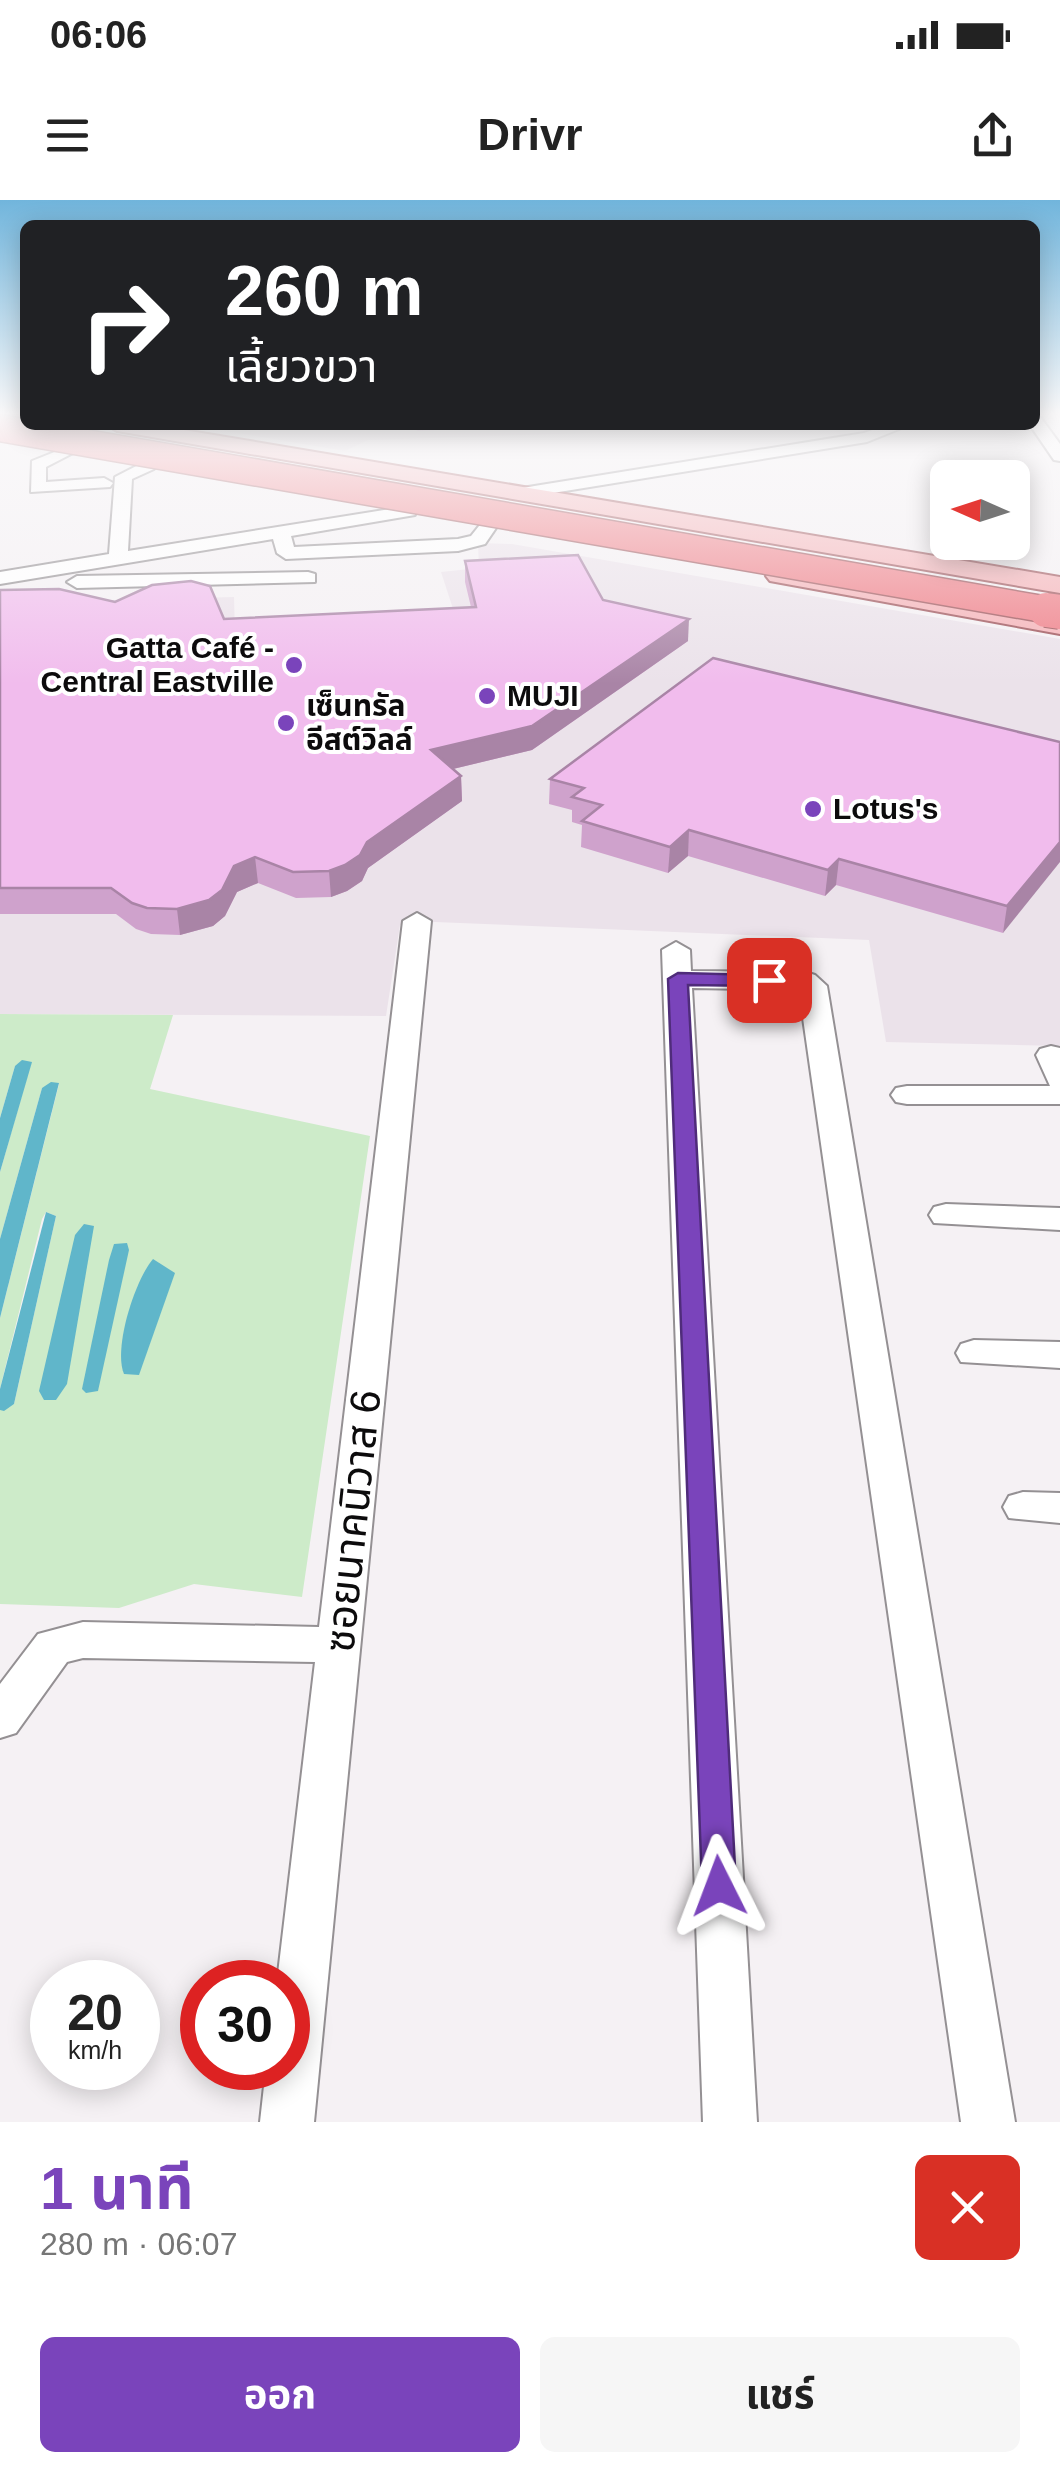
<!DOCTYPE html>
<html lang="th">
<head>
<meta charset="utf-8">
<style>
  body { margin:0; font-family:Arial,"Noto Sans Thai",sans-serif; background:#f6f6f6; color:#222; height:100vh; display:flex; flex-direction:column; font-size:38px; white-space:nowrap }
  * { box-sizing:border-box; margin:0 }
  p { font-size:32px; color:#767676 }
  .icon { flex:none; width:55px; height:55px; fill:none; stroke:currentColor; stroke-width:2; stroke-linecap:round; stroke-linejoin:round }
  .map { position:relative; height:1922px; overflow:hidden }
  .details { display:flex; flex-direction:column; background:#fff; flex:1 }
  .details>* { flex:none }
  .hud { position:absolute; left:20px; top:20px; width:1020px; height:210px; border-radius:15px; box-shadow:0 5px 25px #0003; background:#202124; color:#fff; overflow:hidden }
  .needle { width:65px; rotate:273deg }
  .fabs { position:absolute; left:930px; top:260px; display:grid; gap:20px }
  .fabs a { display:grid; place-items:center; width:100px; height:100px; border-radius:15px; background:#fff; box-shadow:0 5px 25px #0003; font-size:50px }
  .speed { position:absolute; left:30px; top:1760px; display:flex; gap:20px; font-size:50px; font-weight:700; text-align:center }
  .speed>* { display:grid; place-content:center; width:130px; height:130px; border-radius:50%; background:#fff; box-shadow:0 5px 25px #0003; line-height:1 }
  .speed small { font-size:25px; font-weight:400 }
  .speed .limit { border:15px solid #d22; background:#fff; color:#111 }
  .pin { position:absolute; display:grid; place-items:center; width:85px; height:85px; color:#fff; margin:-42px; border-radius:20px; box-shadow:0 5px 15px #0006 }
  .me { position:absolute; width:110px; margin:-55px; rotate:357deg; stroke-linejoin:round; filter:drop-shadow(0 0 8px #0008) }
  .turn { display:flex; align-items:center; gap:35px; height:210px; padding:0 40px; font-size:45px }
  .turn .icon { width:130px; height:130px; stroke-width:2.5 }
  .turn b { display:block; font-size:70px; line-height:85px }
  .round { display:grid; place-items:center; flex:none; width:105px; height:105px; border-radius:15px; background:#f6f6f6 }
  .headline { display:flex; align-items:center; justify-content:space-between; height:170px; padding:0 40px }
  h1 { font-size:60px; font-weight:700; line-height:75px; color:#7a44bb }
  .action { display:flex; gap:20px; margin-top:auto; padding:20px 40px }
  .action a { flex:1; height:115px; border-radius:15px; background:#7a44bb; color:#fff; font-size:40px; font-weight:700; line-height:115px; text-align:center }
  .action a+a { background:#f6f6f6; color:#222 }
  .status { display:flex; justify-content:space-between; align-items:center; height:70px; padding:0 50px; background:#fff; direction:ltr }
  .status svg { height:28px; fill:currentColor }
  header { display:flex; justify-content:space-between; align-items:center; height:130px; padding:0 40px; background:#fff; font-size:45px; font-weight:700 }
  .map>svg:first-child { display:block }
  .built { fill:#ebe2ea }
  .green { fill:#cdebc9 }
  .water { fill:#60b6ca }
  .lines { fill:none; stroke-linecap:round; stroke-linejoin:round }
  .minor-casing { stroke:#949093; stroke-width:4 }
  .major-casing { stroke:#a0575d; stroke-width:4 }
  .highway-casing { stroke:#a0575d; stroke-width:3 }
  .minor { fill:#fff; fill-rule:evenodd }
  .major { fill:#f5b3b8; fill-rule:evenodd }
  .highway { fill:#ef8089; fill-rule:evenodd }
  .highway-bridge-far1-casing { stroke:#a0575d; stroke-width:29; stroke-linecap:butt }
  .highway-bridge-casing { stroke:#a0575d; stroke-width:36; stroke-linecap:butt }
  .highway-bridge-far1 { stroke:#ef8089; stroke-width:26 }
  .highway-bridge { stroke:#ef8089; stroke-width:34 }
  .wall { fill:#cfa2cc }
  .shaded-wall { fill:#a984a6 }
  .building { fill:#f1bced; stroke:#a984a6; stroke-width:2.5 }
  .route { fill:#7a44bb; stroke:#4f2c7a; stroke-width:2.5 }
  .poi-dot { fill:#7a44bb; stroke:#fff; stroke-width:4 }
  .labels { text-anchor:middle; stroke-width:8; stroke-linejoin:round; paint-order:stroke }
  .far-poi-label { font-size:30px; font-weight:bold; fill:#0c0b0c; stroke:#fff; text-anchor:start }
  .near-street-label { font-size:42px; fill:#0c0b0c; stroke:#fff }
</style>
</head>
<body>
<div class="status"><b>06:06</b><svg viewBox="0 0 49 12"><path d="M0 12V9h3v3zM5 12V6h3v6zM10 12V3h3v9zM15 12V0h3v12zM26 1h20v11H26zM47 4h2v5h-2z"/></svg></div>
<header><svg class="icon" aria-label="menu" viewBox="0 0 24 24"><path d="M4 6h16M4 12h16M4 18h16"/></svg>Drivr<svg class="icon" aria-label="share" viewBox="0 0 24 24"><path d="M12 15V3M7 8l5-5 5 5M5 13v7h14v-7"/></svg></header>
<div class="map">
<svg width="1060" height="1922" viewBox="0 0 1060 1922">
  <rect width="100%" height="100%" fill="#f5f1f4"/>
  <!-- built -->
  <g class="built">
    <polygon points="191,225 885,225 842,238 832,226 617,232 368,240 345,251"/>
    <polygon points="478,343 512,344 1060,439 1060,846 886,842 869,740 435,722 400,725 386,816 0,814 0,403 234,397 235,435 458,424 441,372 479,368"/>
  </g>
  <!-- green -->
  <polygon class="green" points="0,814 173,815 150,889 370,936 302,1397 194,1384 119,1408 0,1404 0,1210 14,1204 56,1016 46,1012 42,1019 0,1189 0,1118 59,884 42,888 0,1039 0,972 31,863 15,866 0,918"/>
  <!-- water -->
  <g class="water">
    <polygon points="22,860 32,862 0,972 0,918 15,866"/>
    <polygon points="51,882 59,883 0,1118 0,1039 42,888"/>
    <polygon points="46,1012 56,1016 14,1204 4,1211 0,1210 0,1189"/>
    <polygon points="84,1024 94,1026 67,1184 56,1200 44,1200 39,1191 75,1035"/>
    <polygon points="127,1043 129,1050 98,1191 86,1193 82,1189 109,1060 114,1044"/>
    <path d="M153 1059 175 1073 139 1175 124 1174C113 1148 135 1080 153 1059Z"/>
  </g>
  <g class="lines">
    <defs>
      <g id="minor">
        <polygon points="1035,216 1041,218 1060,244 1060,261 1054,260 1030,225 1035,225"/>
        <polygon points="886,225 909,225 867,242 522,298 513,293 522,288 864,233"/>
        <polygon points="67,247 75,252 46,267 46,282 104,278 113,283 110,287 31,292 32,261"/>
        <polygon points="148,260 154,261 154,269 132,279 128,351 409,306 415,307 415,315 291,336 294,347 458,339 471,336 483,321 495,321 498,325 485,344 458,351 286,359 277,353 273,339 0,384 0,372 109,354 115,277"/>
        <polygon points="308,372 315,374 315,382 77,388 67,382 77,376"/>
        <polygon points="417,713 431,721 314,1922 260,1922 266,1868 288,1868 288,1782 277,1782 315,1462 83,1458 67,1462 16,1533 0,1538 0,1484 38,1434 83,1422 319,1427 403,721"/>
        <polygon points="676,742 690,750 691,771 805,772 815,775 827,786 1015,1922 961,1922 799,790 692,788 757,1922 703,1922 662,750"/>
        <polygon points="1051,846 1060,848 1060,904 907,904 896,902 891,895 896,888 907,886 1050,886 1036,855 1040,849"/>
        <polygon points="946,1004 1060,1008 1060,1030 934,1023 929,1015 934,1007"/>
        <polygon points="974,1140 1060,1142 1060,1168 961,1162 956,1153 961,1144"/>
        <polygon points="1023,1292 1060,1293 1060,1323 1009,1318 1003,1307 1009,1296"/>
      </g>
      <g id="major">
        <polygon points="107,225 154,225 1060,377 1060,393 117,231"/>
        <polygon points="779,368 1060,418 1060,434 770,381 766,376 770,371"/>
      </g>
      <polygon id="highway" points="0,215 25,215 25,225 29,225 25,226 0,221"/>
    </defs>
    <!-- minor casing -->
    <use href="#minor" class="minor-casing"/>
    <!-- major casing -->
    <use href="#major" class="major-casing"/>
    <!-- highway casing -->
    <use href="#highway" class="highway-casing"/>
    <!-- minor -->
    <use href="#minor" class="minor"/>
    <!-- major -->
    <use href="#major" class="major"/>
    <!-- highway -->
    <use href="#highway" class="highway"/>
    <defs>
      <polyline id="highway-bridge-far1" points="0,228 1060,412"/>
      <polyline id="highway-bridge" points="1046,410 1060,412"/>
    </defs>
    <!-- highway-bridge-far1 casing -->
    <use href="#highway-bridge-far1" class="highway-bridge-far1-casing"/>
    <!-- highway-bridge casing -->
    <use href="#highway-bridge" class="highway-bridge-casing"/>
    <!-- highway-bridge-far1 -->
    <use href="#highway-bridge-far1" class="highway-bridge-far1"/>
    <!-- highway-bridge -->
    <use href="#highway-bridge" class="highway-bridge"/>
  </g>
  <!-- wall -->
  <g class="wall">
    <polygon points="413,225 515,225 515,226 417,231"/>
    <polygon points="465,361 688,441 532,550 453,569 461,576 462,601 368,668 362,681 347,691 331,697 296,698 258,683 237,692 225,716 213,726 180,735 151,734 136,729 116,714 0,714 0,390 115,402 224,419 471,407 465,382"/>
    <polygon points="1060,542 1003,733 836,685 825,696 688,656 668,673 581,647 582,625 572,622 572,610 549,604 550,579"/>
  </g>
  <!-- shaded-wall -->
  <g class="shaded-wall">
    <polygon points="689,419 688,441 532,550 432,574 431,550"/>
    <polygon points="461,576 462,601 368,668 362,681 347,691 331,697 329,671 367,642"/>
    <polygon points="689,630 688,656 668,673 670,647"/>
    <polygon points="1060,642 1060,662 1003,733 1007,706"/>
    <polygon points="255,657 258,683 237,692 225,716 213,726 180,735 177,709 234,666"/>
    <polygon points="839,659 836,685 825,696 828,670"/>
  </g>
  <!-- building -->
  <g class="building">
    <polygon points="578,355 603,400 689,419 532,526 431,550 461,576 367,642 360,655 345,665 329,671 293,672 255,657 234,666 222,690 209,700 177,709 147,708 132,703 111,688 0,688 0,390 59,389 115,402 152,385 191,381 210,386 224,419 476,407 465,361"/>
    <polygon points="713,458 1060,542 1060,642 1007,706 839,659 828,670 689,630 670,647 582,621 602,605 572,597 584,588 550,579"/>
  </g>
  <!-- sky -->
  <linearGradient id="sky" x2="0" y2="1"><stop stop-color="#71b5dc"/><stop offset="0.44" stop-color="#faf9fa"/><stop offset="1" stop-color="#faf9fa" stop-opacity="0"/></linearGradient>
  <rect width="1060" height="484" fill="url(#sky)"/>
  <!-- route -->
  <polygon class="route" points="678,773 769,775 779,780 769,786 688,785 736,1686 731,1697 719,1701 707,1697 702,1686 668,779"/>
  <!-- markers -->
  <g class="poi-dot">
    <circle cx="294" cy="465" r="10"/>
    <circle cx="487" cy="496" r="10"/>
    <circle cx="286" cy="523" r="10"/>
    <circle cx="813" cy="609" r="10"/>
  </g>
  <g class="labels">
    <!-- far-poi labels -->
    <g class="far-poi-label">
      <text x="274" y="458" text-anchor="end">Gatta Café -<tspan x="274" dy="34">Central Eastville</tspan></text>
      <text x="507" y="506">MUJI</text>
      <text x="306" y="516">เซ็นทรัล<tspan x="306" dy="34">อีสต์วิลล์</tspan></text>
      <text x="833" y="619">Lotus's</text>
    </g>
    <!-- near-street labels -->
    <g class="near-street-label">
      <text transform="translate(352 1321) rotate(-84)" y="15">ซอยนาคนิวาส 6</text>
    </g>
  </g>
</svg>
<div class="fabs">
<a><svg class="needle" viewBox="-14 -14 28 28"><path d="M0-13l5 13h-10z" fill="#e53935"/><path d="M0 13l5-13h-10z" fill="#767676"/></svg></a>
</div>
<div class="speed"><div>20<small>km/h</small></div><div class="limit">30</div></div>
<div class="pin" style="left:769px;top:780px;background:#d93025"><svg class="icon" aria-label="arrive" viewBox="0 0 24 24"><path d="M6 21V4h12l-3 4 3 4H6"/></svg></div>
<svg class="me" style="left:719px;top:1686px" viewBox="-20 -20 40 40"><path d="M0-17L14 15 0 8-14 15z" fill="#7a44bb" stroke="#fff" stroke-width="4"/></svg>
<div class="hud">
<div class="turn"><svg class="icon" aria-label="right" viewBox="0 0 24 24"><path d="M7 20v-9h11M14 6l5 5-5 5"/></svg><div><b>260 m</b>เลี้ยวขวา</div></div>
</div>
</div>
<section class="details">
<div class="headline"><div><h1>1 นาที</h1><p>280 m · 06:07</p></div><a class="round" style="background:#d93025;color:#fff"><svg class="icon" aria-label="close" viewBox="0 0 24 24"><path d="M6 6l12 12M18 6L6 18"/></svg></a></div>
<div class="action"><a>ออก</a><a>แชร์</a></div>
</section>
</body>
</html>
